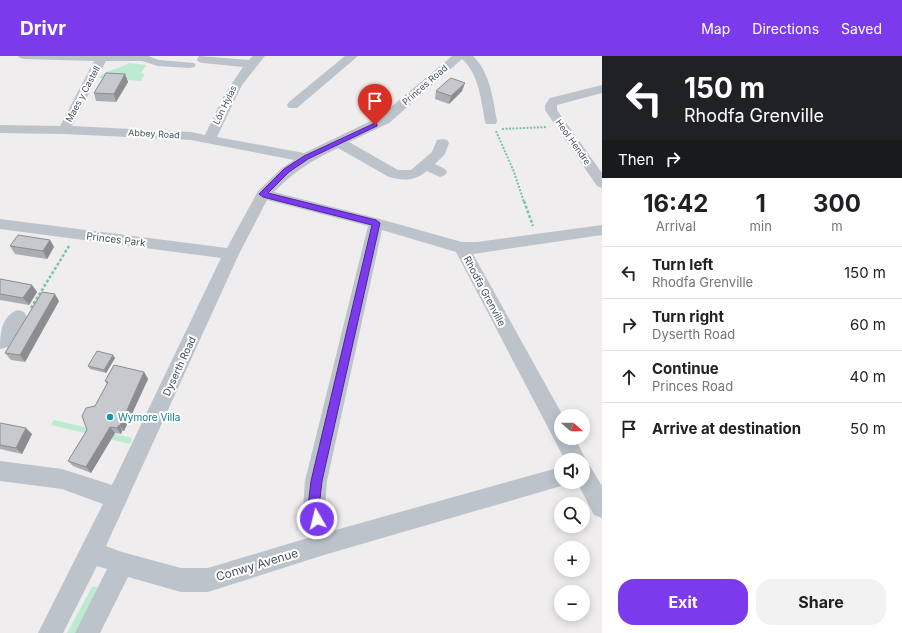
<!DOCTYPE html>
<html lang="en">
<head>
<meta charset="utf-8">
<style>
  body { margin:0; font-family:Inter,sans-serif; background:#f2f2f2; color:#202124; height:100vh; display:flex; flex-direction:column; font-size:15px; white-space:nowrap }
  * { box-sizing:border-box; margin:0 }
  p { font-size:13px; color:#757577 }
  .icon { flex:none; width:22px; height:22px; fill:none; stroke:currentColor; stroke-width:2; stroke-linecap:round; stroke-linejoin:round }
  .map { position:relative; flex:1; overflow:hidden }
  .details { display:flex; flex-direction:column; background:#fff; width:300px }
  .details>* { flex:none }
  .banner { background:#202124; color:#fff; overflow:hidden }
  .needle { width:26px; rotate:110deg }
  .fabs { position:absolute; left:554px; top:353px; display:grid; gap:8px }
  .fabs a { display:grid; place-items:center; width:36px; height:36px; border-radius:50%; background:#fff; box-shadow:0 2px 10px #0003; font-size:20px }
  .pin { position:absolute; display:grid; place-items:center; width:34px; height:34px; color:#fff; margin:-41px -17px; border-radius:50% 50% 50% 0; rotate:-45deg; box-shadow:0 0 4px #0007 }
  .pin .icon { rotate:45deg }
  .me { position:absolute; width:44px; margin:-22px; rotate:352deg; stroke-linejoin:round; filter:drop-shadow(0 0 3px #0008) }
  .turn { display:flex; align-items:center; gap:14px; height:84px; padding:0 16px; font-size:18px }
  .turn .icon { width:52px; height:52px; stroke-width:2.5 }
  .turn b { display:block; font-size:28px; line-height:34px }
  .then { display:flex; align-items:center; height:38px; padding:0 16px; background:#0003; gap:8px; font-size:15px }
  .eta { display:flex; justify-content:space-evenly; align-items:center; height:68px; text-align:center }
  .eta b { font-size:24px; font-weight:700; line-height:28px }
  .action { display:flex; gap:8px; margin-top:auto; padding:8px 16px }
  .action a { flex:1; height:46px; border-radius:16px; background:#7c3aed; color:#fff; font-size:16px; font-weight:700; line-height:46px; text-align:center }
  .action a+a { background:#f2f2f2; color:#202124 }
  ul { padding:0; list-style:none }
  li { display:flex; align-items:center; gap:12px; height:52px; padding:0 16px; border-top:1px solid #e0e0e0 }
  li div { flex:1 }
  li b { display:block; font-size:15px }
  li em { font-style:normal }
  header { display:flex; align-items:center; gap:24px; box-sizing:border-box; height:56px; padding:0 20px; background:#7c3aed; color:#fff }
  header strong { font-size:19px }
  nav { display:flex; gap:22px; margin-inline-start:auto; font-size:14px }
  main { display:flex; flex:1; min-height:0 }
  .map>svg:first-child { display:block }
  .green { fill:#bdebd2 }
  .lines { fill:none; stroke-linecap:round; stroke-linejoin:round }
  .path-far1 { stroke:#78c6a4; stroke-width:2; stroke-dasharray:2 1.5; stroke-linecap:butt }
  .path { stroke:#78c6a4; stroke-width:2.5; stroke-dasharray:3 2; stroke-linecap:butt }
  .minor { fill:#bcc3cb; fill-rule:evenodd }
  .wall { fill:#abadb2 }
  .shaded-wall { fill:#8b8d91 }
  .building { fill:#c7c9cf; stroke:#8b8d91 }
  .route { fill:#7c3aed; stroke:#51269a }
  .culture-dot { fill:#0f9aa8; stroke:#fff; stroke-width:1.5 }
  .labels { text-anchor:middle; stroke-width:4; stroke-linejoin:round; paint-order:stroke }
  .far-street-label { font-size:9px; fill:#474f59; stroke:#fff }
  .street-label { font-size:10px; fill:#474f59; stroke:#fff }
  .culture-label { font-size:10px; fill:#0d838f; stroke:#fff; text-anchor:start }
  .near-street-label { font-size:12px; fill:#474f59; stroke:#fff }
</style>
</head>
<body>
<header>
<strong>Drivr</strong>
<nav><a>Map</a><a>Directions</a><a>Saved</a></nav>
</header>
<main>
<div class="map">
<svg width="602" height="577" viewBox="0 0 602 577">
  <rect width="100%" height="100%" fill="#efeded"/>
  <!-- green -->
  <g class="green">
    <path d="M129 7 146 9 141 17 144 18 141 25 99 22C104 14 120 13 129 7Z"/>
    <polygon points="54,364 132,382 130,388 51,369"/>
    <polygon points="92,531 97,531 98,538 80,577 67,577"/>
  </g>
  <g class="lines">
    <!-- path-far1 -->
    <g class="path-far1">
      <polyline points="502,73 547,71"/>
      <polyline points="496,75 514,116 524,146"/>
    </g>
    <!-- path -->
    <g class="path">
      <polyline points="524,145 533,170"/>
      <polyline points="31,252 69,190"/>
    </g>
    <!-- minor -->
    <g class="minor">
      <path d="M18 0H148L159 4 194 7 196 9 194 11 190 12 158 10 142 5H106L72 70 191 76 205 79 224 39 243 11 203 7 199 6 197 4 199 0 249 4 253 0H265L242 29 217 81 304 97 379 61 452 0H473C490 16 493 43 497 65L496 68H486L485 65C481 44 479 18 462 3L389 67 349 86 398 114H411L432 96 437 84 442 83 447 84 449 87 445 98 435 108 445 113 447 116 445 119 440 121 427 115C415 125 403 125 389 121L338 92C311 105 295 115 274 136L376 162 462 186H477L602 169V179L473 198 563 360H561V382H575L586 404 585 408 590 410 602 430V462L594 459 577 426H583V404H565L456 196 382 174 327 425 325 451 332 475 561 411V426H569L568 428 324 499 208 536H181L128 521 100 577H75L107 513 97 510 63 577H38L103 448 62 433 0 425V405L62 413 112 429 221 202 0 173V163L227 192 258 135 282 112 294 104 191 84 64 78 0 77V69L60 70 94 5 24 3 20 2ZM267 144 368 170 305 425 303 451 311 481 208 512H181L122 496 106 490 239 198Z"/>
      <polygon points="345,0 358,0 297,52 289,52 287,49 289,46"/>
      <polygon points="602,29 602,37 557,49 557,54 602,117 602,132 597,130 545,54 545,49 550,42"/>
      <path d="M18 254 24 256 27 261 8 291 0 293C0 278 1 260 18 254Z"/>
    </g>
  </g>
  <!-- wall -->
  <g class="wall">
    <polygon points="125,18 128,26 116,46 96,45 94,37"/>
    <polygon points="436,35 462,35 449,48 435,43"/>
    <polygon points="50,184 54,191 47,203 15,198 10,190"/>
    <polygon points="0,223 32,229 37,236 29,249 0,244"/>
    <polygon points="59,245 25,306 11,304 5,297"/>
    <polygon points="115,302 106,317 90,313 88,310"/>
    <polygon points="144,316 148,323 124,375 122,375 121,378 115,377 91,417 73,410 68,405 87,374 95,350 107,328 105,325"/>
    <polygon points="0,367 32,378 22,398 0,393"/>
  </g>
  <!-- shaded-wall -->
  <g class="shaded-wall">
    <polygon points="125,18 128,26 116,46 114,38"/>
    <polygon points="465,27 462,35 449,48 451,40"/>
    <polygon points="50,184 54,191 47,203 43,195"/>
    <polygon points="32,229 37,236 29,249 23,242"/>
    <polygon points="55,238 59,245 25,306 20,299"/>
    <polygon points="113,299 115,302 106,317 104,314"/>
    <polygon points="144,316 148,323 124,375 120,370"/>
    <polygon points="119,369 122,375 121,378 117,372"/>
    <polygon points="110,371 115,377 91,417 86,411"/>
    <polygon points="26,372 32,378 22,398 16,392"/>
  </g>
  <!-- building -->
  <g class="building">
    <polygon points="106,17 125,18 114,38 94,37"/>
    <polygon points="451,22 465,27 451,40 436,35 447,25"/>
    <polygon points="18,179 50,184 43,195 10,190"/>
    <polygon points="0,223 32,229 23,242 0,238"/>
    <polygon points="42,236 55,238 20,299 5,297"/>
    <polygon points="97,295 113,299 104,314 88,310"/>
    <polygon points="114,309 144,316 120,370 119,369 117,372 110,371 86,411 68,405 87,374 82,360 86,352 95,350 108,326 105,325"/>
    <polygon points="0,367 26,372 16,392 0,389"/>
  </g>
  <!-- route -->
  <polygon class="route" points="375,67 377,68 377,70 308,103 289,116 268,137 376,164 380,167 322,425 319,451 323,463 321,467 317,469 313,467 308,451 311,425 372,169 263,141 259,138 284,113 304,100"/>
  <!-- markers -->
  <circle class="culture-dot" cx="110" cy="361" r="4"/>
  <g class="labels">
    <!-- far-street labels -->
    <g class="far-street-label">
      <text transform="translate(425 29) rotate(-41)" y="3">Princes Road</text>
      <text transform="translate(83 38) rotate(-62)" y="3">Maes y Castell</text>
      <text transform="translate(225 49) rotate(-64)" y="3">Lôn Hylas</text>
      <text transform="translate(154 78) rotate(3)" y="3">Abbey Road</text>
      <text transform="translate(573 86) rotate(55)" y="3">Heol Hendre</text>
    </g>
    <!-- street labels -->
    <g class="street-label">
      <text transform="translate(116 183) rotate(7)" y="4">Princes Park</text>
      <text transform="translate(485 235) rotate(62)" y="4">Rhodfa Grenville</text>
      <text transform="translate(179 310) rotate(-65)" y="4">Dyserth Road</text>
    </g>
    <!-- culture labels -->
    <g class="culture-label">
      <text x="118" y="365">Wymore Villa</text>
    </g>
    <!-- near-street labels -->
    <g class="near-street-label">
      <text transform="translate(257 509) rotate(-17)" y="4">Conwy Avenue</text>
    </g>
  </g>
</svg>
<div class="fabs">
<a><svg class="needle" viewBox="-14 -14 28 28"><path d="M0-13l5 13h-10z" fill="#e53935"/><path d="M0 13l5-13h-10z" fill="#757577"/></svg></a>
<a><svg class="icon" aria-label="sound" viewBox="0 0 24 24"><path d="M4 9h4l5-4v14l-5-4H4zM17 9q2 3 0 6"/></svg></a>
<a><svg class="icon" aria-label="search" viewBox="0 0 24 24"><circle cx="10" cy="10" r="6"/><path d="M15 15l6 6"/></svg></a>
<a>+</a>
<a>−</a>
</div>
<div class="pin" style="left:375px;top:69px;background:#d93025"><svg class="icon" aria-label="arrive" viewBox="0 0 24 24"><path d="M6 21V4h12l-3 4 3 4H6"/></svg></div>
<svg class="me" style="left:317px;top:463px" viewBox="-20 -20 40 40"><circle r="17" fill="#7c3aed" stroke="#fff" stroke-width="3"/><path d="M0-11L8 9 0 5-8 9z" fill="#fff"/></svg>
</div>
<section class="details">
<div class="banner">
<div class="turn"><svg class="icon" aria-label="left" viewBox="0 0 24 24"><path d="M17 20v-9H6M10 6l-5 5 5 5"/></svg><div><b>150 m</b>Rhodfa Grenville</div></div>
<div class="then">Then<svg class="icon" aria-label="right" viewBox="0 0 24 24"><path d="M7 20v-9h11M14 6l5 5-5 5"/></svg></div>
</div>
<div class="eta">
<div><b>16:42</b><p>Arrival</p></div>
<div><b>1</b><p>min</p></div>
<div><b>300</b><p>m</p></div>
</div>
<ul>
<li><svg class="icon" aria-label="left" viewBox="0 0 24 24"><path d="M17 20v-9H6M10 6l-5 5 5 5"/></svg><div><b>Turn left</b><p>Rhodfa Grenville</p></div><em>150 m</em></li>
<li><svg class="icon" aria-label="right" viewBox="0 0 24 24"><path d="M7 20v-9h11M14 6l5 5-5 5"/></svg><div><b>Turn right</b><p>Dyserth Road</p></div><em>60 m</em></li>
<li><svg class="icon" aria-label="ahead" viewBox="0 0 24 24"><path d="M12 20V5M6 11l6-6 6 6"/></svg><div><b>Continue</b><p>Princes Road</p></div><em>40 m</em></li>
<li><svg class="icon" aria-label="arrive" viewBox="0 0 24 24"><path d="M6 21V4h12l-3 4 3 4H6"/></svg><div><b>Arrive at destination</b></div><em>50 m</em></li>
</ul>
<div class="action"><a>Exit</a><a>Share</a></div>
</section>
</main>
</body>
</html>
